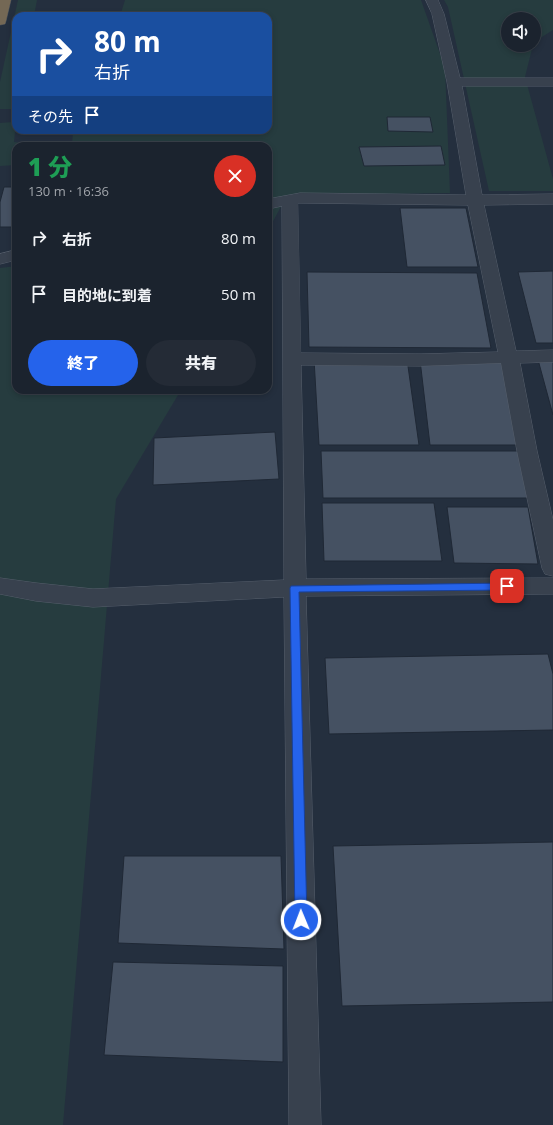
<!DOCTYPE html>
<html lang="ja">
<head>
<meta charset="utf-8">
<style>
  body { margin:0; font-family:"Open Sans","Noto Sans JP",sans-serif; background:#242b36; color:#f1f3f6; height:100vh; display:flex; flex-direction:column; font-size:15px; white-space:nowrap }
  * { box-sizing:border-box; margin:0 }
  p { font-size:13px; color:#a0a4aa }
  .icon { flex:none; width:22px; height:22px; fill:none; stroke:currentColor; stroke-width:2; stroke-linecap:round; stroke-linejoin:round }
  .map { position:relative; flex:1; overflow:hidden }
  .drawer { position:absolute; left:12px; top:142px; width:260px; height:252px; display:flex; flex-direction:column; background:#1b232e; border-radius:12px; box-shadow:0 2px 6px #0003,0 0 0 1px #39404a }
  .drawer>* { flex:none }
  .top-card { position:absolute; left:12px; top:12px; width:260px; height:122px; border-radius:12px; box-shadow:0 2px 6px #0003,0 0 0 1px #39404a; background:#1a4fa0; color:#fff; overflow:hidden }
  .buttons { position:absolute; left:501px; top:12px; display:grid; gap:8px }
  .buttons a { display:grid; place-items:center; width:40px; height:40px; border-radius:50%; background:#1b232e; box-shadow:0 2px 6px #0003,0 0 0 1px #39404a; font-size:20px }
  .pin { position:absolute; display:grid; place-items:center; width:34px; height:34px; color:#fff; margin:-17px; border-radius:8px; box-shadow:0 2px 6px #0006 }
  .me { position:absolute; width:44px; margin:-22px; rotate:359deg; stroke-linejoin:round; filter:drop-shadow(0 0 3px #0008) }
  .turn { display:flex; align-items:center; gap:14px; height:84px; padding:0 16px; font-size:18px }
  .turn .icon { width:52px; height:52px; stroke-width:2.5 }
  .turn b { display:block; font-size:28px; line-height:34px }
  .then { display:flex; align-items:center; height:38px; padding:0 16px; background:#0003; gap:8px; font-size:15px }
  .round { display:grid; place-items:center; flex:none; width:42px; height:42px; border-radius:21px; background:#242b36 }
  .overview { display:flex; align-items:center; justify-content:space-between; height:68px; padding:0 16px }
  h1 { font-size:24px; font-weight:800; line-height:30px; color:#1e9e55 }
  .button { display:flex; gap:8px; margin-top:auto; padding:8px 16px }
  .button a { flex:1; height:46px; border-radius:24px; background:#2563eb; color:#fff; font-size:16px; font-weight:800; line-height:46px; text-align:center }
  .button a+a { background:#242b36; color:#f1f3f6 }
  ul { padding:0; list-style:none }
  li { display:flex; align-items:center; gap:12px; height:56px; padding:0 16px }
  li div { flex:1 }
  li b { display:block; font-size:15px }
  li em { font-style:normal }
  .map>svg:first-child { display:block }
  .green { fill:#263c3f }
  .building { fill:#455162; stroke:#1f2835 }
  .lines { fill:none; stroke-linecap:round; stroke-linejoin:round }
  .street-casing { stroke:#565f6c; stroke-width:1 }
  .highway-casing { stroke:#434c59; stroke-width:1 }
  .street { fill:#38414e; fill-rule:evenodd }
  .highway { fill:#746855; fill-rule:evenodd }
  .route { fill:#2563eb; stroke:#184099 }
</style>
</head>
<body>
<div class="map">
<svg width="553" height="1125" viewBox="0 0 553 1125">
  <rect width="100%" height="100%" fill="#242f3e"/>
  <!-- green -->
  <g class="green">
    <polygon points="18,0 37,0 34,16 16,16 16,88 13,102 15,109 0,109 0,82"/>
    <polygon points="125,0 421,0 445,68 450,193 287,195 268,231 268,146 72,146 73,130 268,130 268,16 120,16"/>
    <polygon points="444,0 553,0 553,30 534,42 534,19 508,19 508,45 533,45 525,77 553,179 553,191 489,191 448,7"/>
    <polygon points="13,122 16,122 14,142 31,144 35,146 16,146 16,165 0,166 0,123"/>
    <polygon points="16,266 16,390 181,390 116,499 63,1125 0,1125 0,268"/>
  </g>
  <!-- building -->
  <g class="building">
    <polygon points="387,117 430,117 433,132 388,131"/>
    <polygon points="441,146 445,165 364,166 359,147"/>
    <polygon points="4,187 16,187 16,227 0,227 0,202"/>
    <polygon points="400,208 466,208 478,267 407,267"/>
    <polygon points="553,271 553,343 536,343 518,272"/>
    <polygon points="307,272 477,273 491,348 309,347"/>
    <polygon points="537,356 553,356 553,415"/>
    <polygon points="314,359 407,359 419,445 319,445"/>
    <polygon points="420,360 510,361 527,445 430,445"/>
    <polygon points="275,432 279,479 153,485 154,438"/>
    <polygon points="321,451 527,451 537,498 323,498"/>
    <polygon points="322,503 434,503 442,561 324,561"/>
    <polygon points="447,507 528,507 538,564 454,563"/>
    <polygon points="548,654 553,674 553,730 329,734 325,658"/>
    <polygon points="553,842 553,1002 342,1006 333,846"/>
    <polygon points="124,856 281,856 284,949 118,943"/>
    <polygon points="113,962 283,966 283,1062 104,1055"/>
  </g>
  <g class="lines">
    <defs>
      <g id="street">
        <path d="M426 0H438L444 14 460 78H553V86H462L482 195 553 194V204L484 205 516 351 553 350V362L520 363 537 451 553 520V576L545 574 542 568 517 451 501 363 420 366 301 365 306 579 553 578V594L306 596 321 1125H289L284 597 93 607 36 601 0 594V578L36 583 93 589 284 580 282 206 268 209V199L300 193 466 195 447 82 432 14ZM298 203 468 205 498 352 420 354 301 353Z"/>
        <polygon points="16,250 16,260 0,264 0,254"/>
      </g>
      <polygon id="highway" points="0,0 11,0 6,21 5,24 0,25"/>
    </defs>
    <!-- street casing -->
    <use href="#street" class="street-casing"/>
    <!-- highway casing -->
    <use href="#highway" class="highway-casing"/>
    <!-- street -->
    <use href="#street" class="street"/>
    <!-- highway -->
    <use href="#highway" class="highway"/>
  </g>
  <!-- route -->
  <polygon class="route" points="507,583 512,586 507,590 299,592 307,920 305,924 301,925 297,924 295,920 290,588 291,586"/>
</svg>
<div class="buttons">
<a><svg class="icon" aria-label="sound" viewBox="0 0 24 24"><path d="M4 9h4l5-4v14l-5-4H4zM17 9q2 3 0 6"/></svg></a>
</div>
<div class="pin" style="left:507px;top:586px;background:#d93025"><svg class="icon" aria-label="arrive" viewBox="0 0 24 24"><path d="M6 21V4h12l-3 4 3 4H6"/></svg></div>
<svg class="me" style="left:301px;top:920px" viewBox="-20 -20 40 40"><circle r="17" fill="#2563eb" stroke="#fff" stroke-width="3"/><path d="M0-11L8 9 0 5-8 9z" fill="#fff"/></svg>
<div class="top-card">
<div class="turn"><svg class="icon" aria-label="right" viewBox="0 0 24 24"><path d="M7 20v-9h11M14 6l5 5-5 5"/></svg><div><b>80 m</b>右折</div></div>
<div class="then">その先<svg class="icon" aria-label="arrive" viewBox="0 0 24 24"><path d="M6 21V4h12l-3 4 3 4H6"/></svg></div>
</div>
<section class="drawer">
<div class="overview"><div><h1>1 分</h1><p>130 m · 16:36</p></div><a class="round" style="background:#d93025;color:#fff"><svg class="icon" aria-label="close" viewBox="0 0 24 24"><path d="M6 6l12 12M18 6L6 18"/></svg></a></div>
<ul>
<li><svg class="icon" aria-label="right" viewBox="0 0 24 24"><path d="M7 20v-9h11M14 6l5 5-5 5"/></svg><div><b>右折</b></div><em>80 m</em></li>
<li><svg class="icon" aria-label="arrive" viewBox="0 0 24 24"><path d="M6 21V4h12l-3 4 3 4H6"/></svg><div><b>目的地に到着</b></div><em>50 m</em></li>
</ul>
<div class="button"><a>終了</a><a>共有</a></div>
</section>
</div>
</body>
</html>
